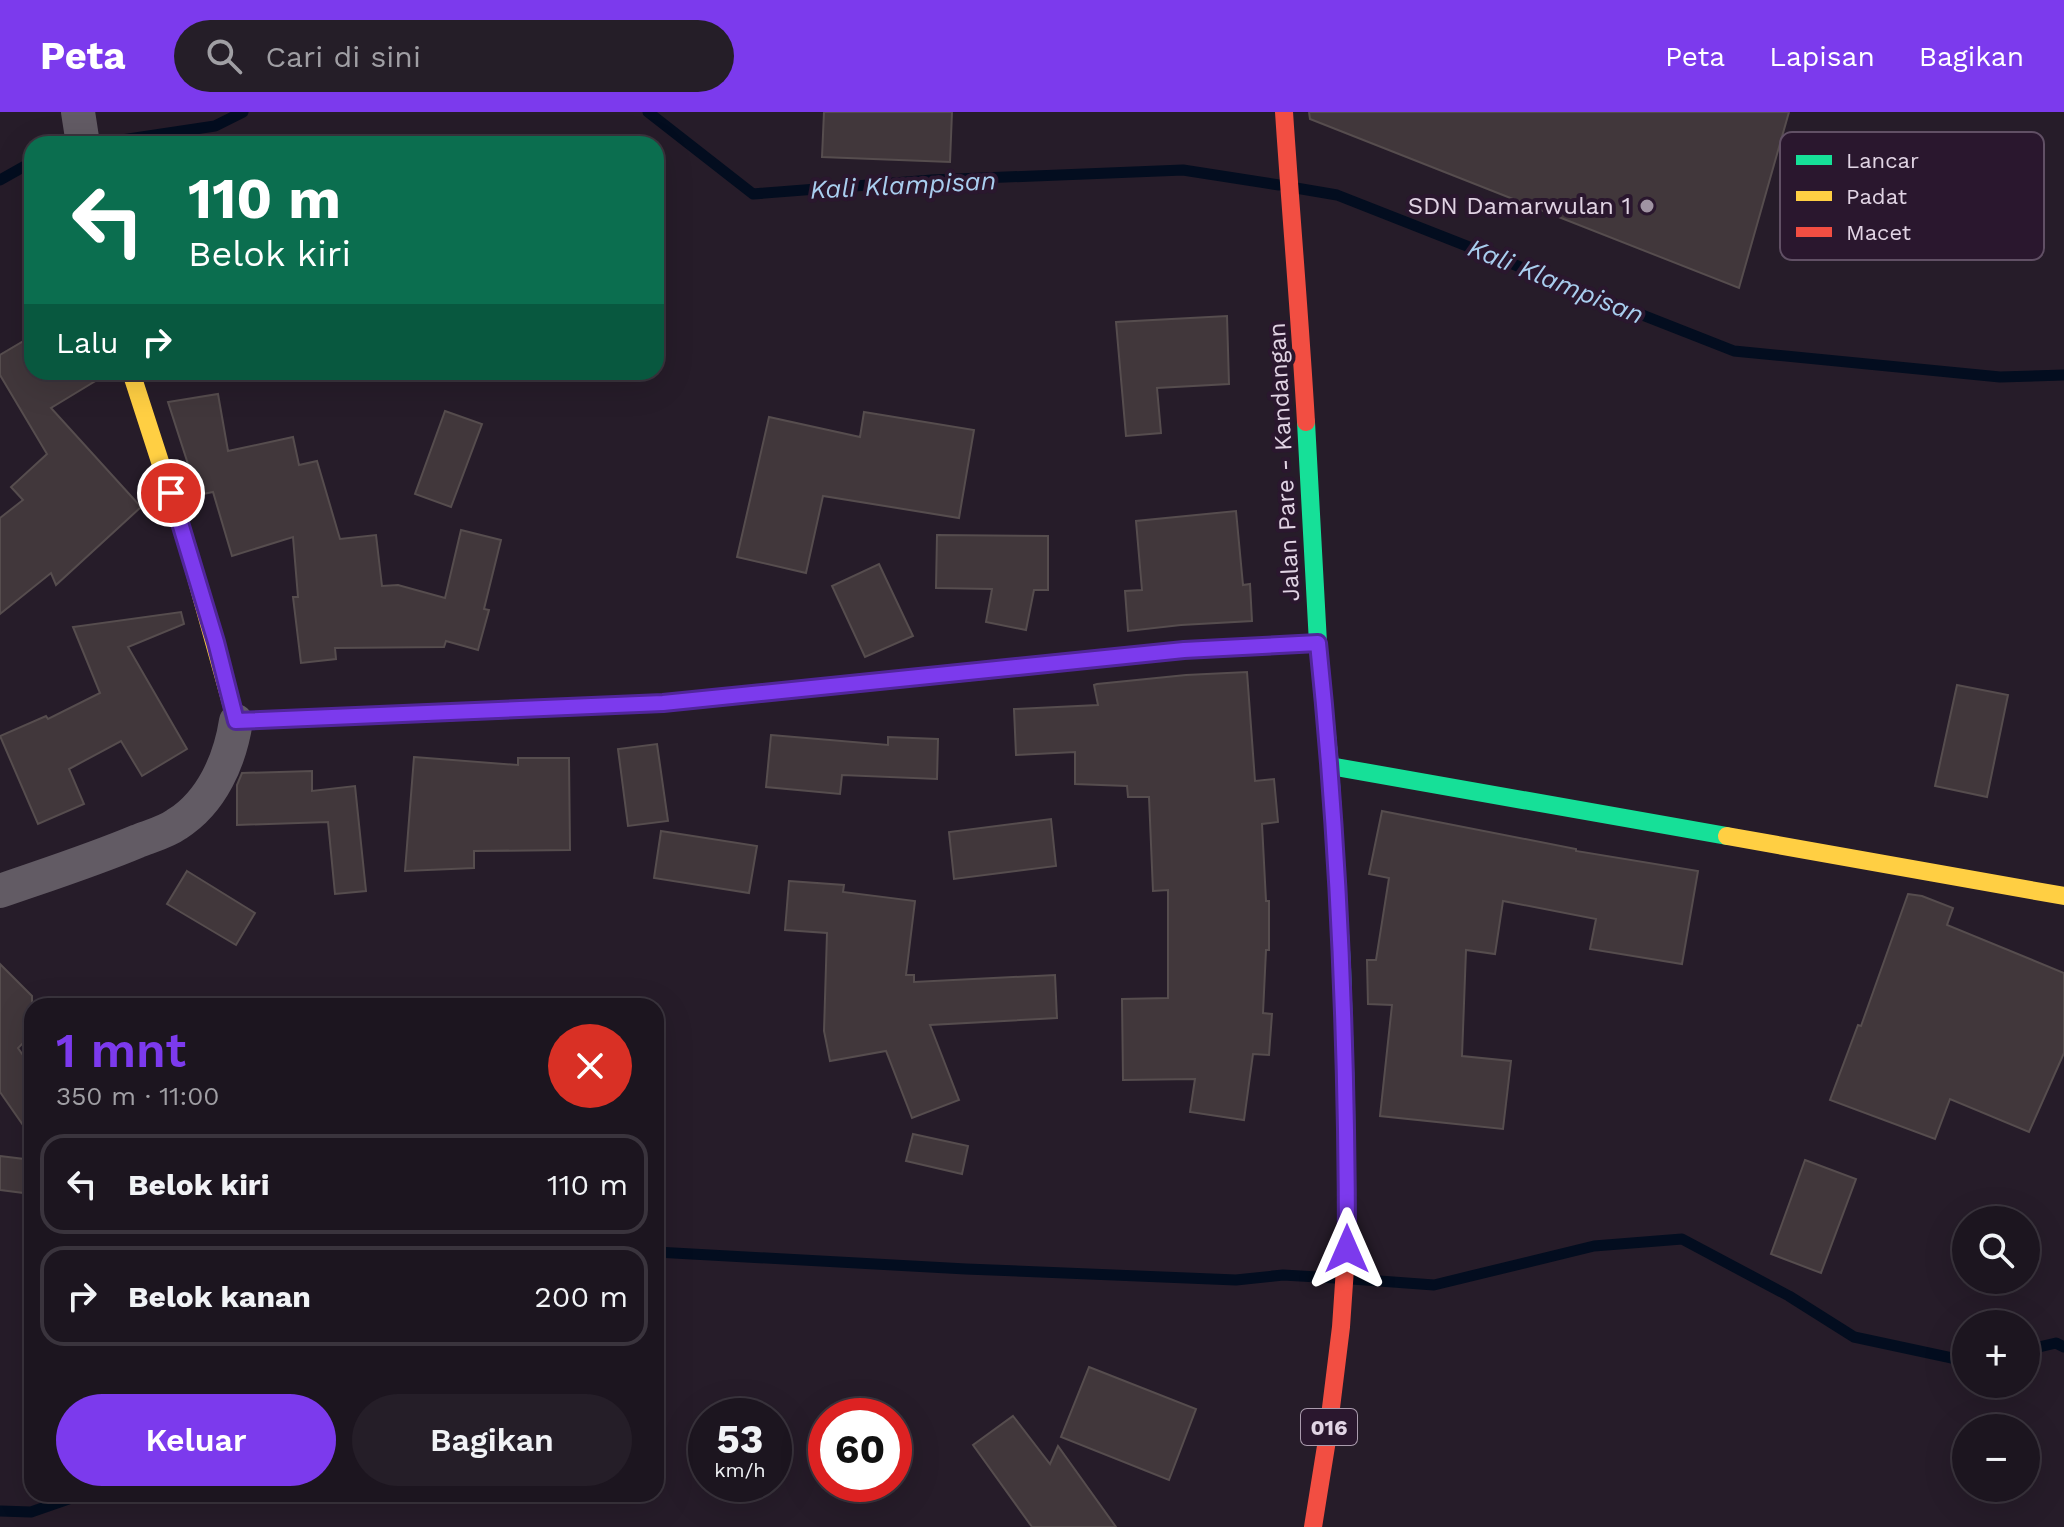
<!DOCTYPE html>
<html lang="id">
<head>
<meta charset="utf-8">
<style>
  body { margin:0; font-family:"Work Sans",sans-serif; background:#251e28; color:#f1f3f6; height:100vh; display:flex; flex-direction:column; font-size:30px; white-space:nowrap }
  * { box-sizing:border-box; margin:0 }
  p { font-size:26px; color:#a09fa4 }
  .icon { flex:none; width:44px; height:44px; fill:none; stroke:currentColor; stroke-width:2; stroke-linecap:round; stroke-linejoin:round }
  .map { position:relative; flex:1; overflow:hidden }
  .sheet { position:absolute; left:24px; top:886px; width:640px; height:504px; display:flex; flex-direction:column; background:#1c151f; border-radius:24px; box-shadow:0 8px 32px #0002,0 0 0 2px #3a343d }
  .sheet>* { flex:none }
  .banner { position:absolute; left:24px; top:24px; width:640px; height:244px; border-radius:24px; box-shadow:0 8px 32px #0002,0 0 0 2px #3a343d; background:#0b6e4f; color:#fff; overflow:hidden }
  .tools { position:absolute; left:1952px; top:1094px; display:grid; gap:16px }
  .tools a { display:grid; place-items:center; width:88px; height:88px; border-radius:50%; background:#1c151f; box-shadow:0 8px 32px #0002,0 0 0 2px #3a343d; font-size:40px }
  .speed { position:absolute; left:688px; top:1286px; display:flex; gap:16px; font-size:40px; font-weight:700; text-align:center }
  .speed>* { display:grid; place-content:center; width:104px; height:104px; border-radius:50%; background:#1c151f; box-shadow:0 8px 32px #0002,0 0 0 2px #3a343d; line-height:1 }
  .speed small { font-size:20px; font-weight:400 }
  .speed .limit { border:12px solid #d22; background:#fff; color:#111 }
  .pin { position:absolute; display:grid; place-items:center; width:68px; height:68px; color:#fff; margin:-34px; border:4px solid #fff; border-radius:50%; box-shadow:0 2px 8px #0007 }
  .me { position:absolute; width:88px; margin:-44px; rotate:0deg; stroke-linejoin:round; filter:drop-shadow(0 0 6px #0008) }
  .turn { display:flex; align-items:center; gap:28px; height:168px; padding:0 32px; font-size:36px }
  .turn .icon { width:104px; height:104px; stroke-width:2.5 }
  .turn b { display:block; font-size:56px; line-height:68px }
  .then { display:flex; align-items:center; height:76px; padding:0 32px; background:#0003; gap:16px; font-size:30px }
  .round { display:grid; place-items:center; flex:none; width:84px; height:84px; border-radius:42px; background:#251e28 }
  .headline { display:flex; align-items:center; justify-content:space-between; height:136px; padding:0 32px }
  h1 { font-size:48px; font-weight:600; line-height:60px; color:#7c3aed }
  .primary-button { display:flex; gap:16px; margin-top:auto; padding:16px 32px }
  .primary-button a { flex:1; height:92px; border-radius:48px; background:#7c3aed; color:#fff; font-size:32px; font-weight:600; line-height:92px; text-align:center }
  .primary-button a+a { background:#251e28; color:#f1f3f6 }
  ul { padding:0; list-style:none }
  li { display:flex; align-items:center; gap:24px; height:100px; margin:0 16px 12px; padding:0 16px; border:4px solid #3a343d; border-radius:24px }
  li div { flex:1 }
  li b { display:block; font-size:30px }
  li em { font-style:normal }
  header { display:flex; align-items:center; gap:48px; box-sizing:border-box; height:112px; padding:0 40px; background:#7c3aed; color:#fff }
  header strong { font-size:38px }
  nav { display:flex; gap:44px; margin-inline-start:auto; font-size:28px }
  .search { width:560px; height:72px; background:#251e28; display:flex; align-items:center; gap:20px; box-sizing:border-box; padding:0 28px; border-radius:44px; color:#a09fa4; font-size:30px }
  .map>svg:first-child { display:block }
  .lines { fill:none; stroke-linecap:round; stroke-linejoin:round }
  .stream { stroke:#030d1f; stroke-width:11 }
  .building { fill:#41373b; stroke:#564d4e; stroke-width:2 }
  .street { stroke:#625b64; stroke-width:34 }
  .fast { stroke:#16e098; stroke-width:18 }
  .slow { stroke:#ffcf43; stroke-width:18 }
  .jam { stroke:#f24e42; stroke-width:18 }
  .route-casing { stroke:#51269a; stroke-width:20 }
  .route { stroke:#7c3aed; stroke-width:14 }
  .poi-dot { fill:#a094a3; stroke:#2a172e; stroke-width:3 }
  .labels { text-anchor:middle; stroke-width:8; stroke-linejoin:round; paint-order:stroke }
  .shield { fill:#2a172e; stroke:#aa9bad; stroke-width:2 }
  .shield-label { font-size:22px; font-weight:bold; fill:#e1d4e4 }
  .poi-label { font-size:24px; fill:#e1d4e4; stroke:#2a172e; text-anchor:end }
  .street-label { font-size:24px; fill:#e1d4e4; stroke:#2a172e }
  .water-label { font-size:26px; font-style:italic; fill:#a9ceef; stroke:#2a172e }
  .key { fill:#2a172e; stroke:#615065; stroke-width:2 }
  .key-label { font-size:22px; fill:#e1d4e4 }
</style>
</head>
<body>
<header>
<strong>Peta</strong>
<div class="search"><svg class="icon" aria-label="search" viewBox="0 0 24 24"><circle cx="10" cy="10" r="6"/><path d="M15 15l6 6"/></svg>Cari di sini</div>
<nav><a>Peta</a><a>Lapisan</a><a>Bagikan</a></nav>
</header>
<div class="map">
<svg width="2064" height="1415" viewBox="0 0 2064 1415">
  <rect width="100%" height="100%" fill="#261c29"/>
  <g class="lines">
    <!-- stream -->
    <g class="stream">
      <polyline points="648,0 753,82 932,68 1183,58 1279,73"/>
      <polyline points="95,32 215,14 243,0"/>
      <polyline points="0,68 32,50"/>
      <polyline points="1296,76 1337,83 1734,239 2000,265 2064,263"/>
      <polyline points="656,1140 966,1157 1236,1168 1283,1163 1335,1166"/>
      <polyline points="1352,1167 1434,1173 1594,1134 1682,1127 1789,1184 1854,1225 1966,1249"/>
      <polyline points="2026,1238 2056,1231 2064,1235"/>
      <polyline points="0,1399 31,1400 83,1382"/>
    </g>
  </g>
  <!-- building -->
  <g class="building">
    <polygon points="824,0 952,0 950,50 822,45"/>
    <polygon points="1309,0 1789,0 1739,176 1310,7"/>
    <polygon points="1227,204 1229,272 1157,276 1161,321 1126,324 1116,210"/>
    <polygon points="32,224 32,260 107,260 107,262 51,296 141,395 56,473 51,461 0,502 0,406 23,388 11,375 47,342 0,263 0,243"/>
    <polygon points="218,282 228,339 293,325 299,353 317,349 340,427 376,423 382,474 398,473 445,486 461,418 501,428 484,497 489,498 478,538 446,529 444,535 335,536 336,547 301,551 293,485 298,485 293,425 232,444 213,380 198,383 168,290"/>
    <polygon points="445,299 482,312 451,395 415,382"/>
    <polygon points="864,300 974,318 959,406 823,384 806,461 737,445 769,305 860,325"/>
    <polygon points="1236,399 1243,473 1250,472 1252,509 1181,513 1128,519 1125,479 1142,478 1136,409"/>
    <polygon points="937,423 1048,424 1048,478 1034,478 1026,518 986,510 992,477 936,476"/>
    <polygon points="879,452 913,524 865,545 832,474"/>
    <polygon points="181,500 184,512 128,535 187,637 142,664 121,629 69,657 84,692 38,712 0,624 46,604 48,607 100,581 73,515"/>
    <polygon points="1247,560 1255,669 1274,667 1278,710 1262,712 1266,789 1269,789 1269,838 1266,838 1263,901 1272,902 1269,943 1253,942 1244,1008 1190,1000 1195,967 1123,968 1122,887 1168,886 1168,778 1153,779 1149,685 1128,685 1127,674 1075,672 1075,640 1016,643 1014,597 1098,593 1094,573 1097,572 1186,563"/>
    <polygon points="1957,573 2008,583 1987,685 1935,674"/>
    <polygon points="771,623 888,633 888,625 938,627 937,667 842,663 840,682 766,675"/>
    <polygon points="657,632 668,709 628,714 618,637"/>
    <polygon points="414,645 518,653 518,646 569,646 570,738 474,739 474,756 405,759"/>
    <polygon points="312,659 312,679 355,674 366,779 335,782 328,710 237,713 237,673 242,661"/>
    <polygon points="1382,699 1576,737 1576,739 1698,759 1682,852 1590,837 1596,807 1503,789 1495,842 1466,838 1462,944 1511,949 1503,1017 1380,1004 1392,893 1368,892 1367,848 1376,848 1389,766 1369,762"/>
    <polygon points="1051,707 1056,754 954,767 949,720"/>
    <polygon points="661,719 757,734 749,781 654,766"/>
    <polygon points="187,759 255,801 236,833 167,792"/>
    <polygon points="789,769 844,773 843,780 915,789 906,863 914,863 914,870 1055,863 1057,906 930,913 959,988 912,1006 886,939 830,949 824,919 827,821 785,818"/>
    <polygon points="1908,782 1922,784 1953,796 1947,813 2064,861 2064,941 2029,1020 1950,987 1935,1027 1830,988 1858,913 1861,914"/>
    <polygon points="0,852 32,884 32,922 18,936 32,956 32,1026 0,980"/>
    <polygon points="913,1022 968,1034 962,1062 906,1049"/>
    <polygon points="0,1044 32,1048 32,1082 0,1078"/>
    <polygon points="1805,1048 1856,1067 1821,1161 1771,1142"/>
    <polygon points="1089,1255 1196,1297 1169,1368 1061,1325"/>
    <polygon points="1013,1304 1050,1352 1058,1334 1116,1415 1032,1415 973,1333"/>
  </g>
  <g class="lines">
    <!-- street -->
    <g class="street">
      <polyline points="78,0 83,32"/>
      <path d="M0 779C46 763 93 748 138 729 151 724 166 720 177 712 212 690 230 648 236 609"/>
    </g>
    <!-- fast -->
    <g class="fast">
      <polyline points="1306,310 1318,531 1330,654 1342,855 1346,989 1347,1127"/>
      <polyline points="455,600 663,591 971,560"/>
      <polyline points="1330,654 1727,724"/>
    </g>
    <!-- slow -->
    <g class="slow">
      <polyline points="131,260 187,433 236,609 455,600"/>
      <polyline points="1727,724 2064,784"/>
    </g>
    <!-- jam -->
    <g class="jam">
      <path d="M1284 0C1291 104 1300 207 1306 310"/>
      <polyline points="971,560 1184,538 1318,531"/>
      <polyline points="1313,1415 1327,1328 1341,1215 1347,1127"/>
    </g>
  </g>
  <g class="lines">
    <defs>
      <path id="route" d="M171 381 216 530 236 609 663 591 1184 538 1318 531C1339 732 1347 934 1347 1137"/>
    </defs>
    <!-- route casing -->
    <use href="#route" class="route-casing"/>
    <!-- route -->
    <use href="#route" class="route"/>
  </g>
  <!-- markers -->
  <circle class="poi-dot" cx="1647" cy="94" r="8"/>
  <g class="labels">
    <!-- shield labels -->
    <rect class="shield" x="1301" y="1297" width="56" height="36" rx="6"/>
    <g class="shield-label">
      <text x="1329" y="1323">016</text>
    </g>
    <!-- poi labels -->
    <g class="poi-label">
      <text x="1631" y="102">SDN Damarwulan 1</text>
    </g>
    <!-- street labels -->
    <g class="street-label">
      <text transform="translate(1284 350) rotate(-93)" y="8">Jalan Pare - Kandangan</text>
    </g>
    <!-- water labels -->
    <g class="water-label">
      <text transform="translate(903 73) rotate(-3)" y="9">Kali Klampisan</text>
      <text transform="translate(1556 169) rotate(22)" y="9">Kali Klampisan</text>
    </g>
  </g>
  <!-- legend -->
  <rect x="1780" y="20" width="264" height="128" rx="12" class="key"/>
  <rect x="1796" y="43" width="36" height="10" fill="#16e098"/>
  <rect x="1796" y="79" width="36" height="10" fill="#ffcf43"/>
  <rect x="1796" y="115" width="36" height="10" fill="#f24e42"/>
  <g class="key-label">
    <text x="1846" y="56">Lancar</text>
    <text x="1846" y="92">Padat</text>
    <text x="1846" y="128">Macet</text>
  </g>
</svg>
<div class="tools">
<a><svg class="icon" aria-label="search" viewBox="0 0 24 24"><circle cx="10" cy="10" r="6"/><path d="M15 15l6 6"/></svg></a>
<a>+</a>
<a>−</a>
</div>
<div class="speed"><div>53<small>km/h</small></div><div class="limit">60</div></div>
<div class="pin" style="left:171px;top:381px;background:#d93025"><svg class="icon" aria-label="arrive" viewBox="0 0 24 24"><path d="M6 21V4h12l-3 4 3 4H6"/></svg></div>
<svg class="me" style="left:1347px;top:1137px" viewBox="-20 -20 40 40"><path d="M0-17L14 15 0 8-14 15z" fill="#7c3aed" stroke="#fff" stroke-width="4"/></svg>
<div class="banner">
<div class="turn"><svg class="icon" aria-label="left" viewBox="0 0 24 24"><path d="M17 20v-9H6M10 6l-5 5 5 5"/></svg><div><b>110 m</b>Belok kiri</div></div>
<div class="then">Lalu<svg class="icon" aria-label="right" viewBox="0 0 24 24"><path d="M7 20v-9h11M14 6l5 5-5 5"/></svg></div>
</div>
<section class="sheet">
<div class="headline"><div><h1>1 mnt</h1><p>350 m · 11:00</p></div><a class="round" style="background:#d93025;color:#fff"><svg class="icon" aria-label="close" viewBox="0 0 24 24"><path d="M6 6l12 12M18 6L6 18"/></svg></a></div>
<ul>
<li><svg class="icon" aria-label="left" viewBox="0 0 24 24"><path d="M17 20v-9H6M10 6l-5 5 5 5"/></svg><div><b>Belok kiri</b></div><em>110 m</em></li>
<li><svg class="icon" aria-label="right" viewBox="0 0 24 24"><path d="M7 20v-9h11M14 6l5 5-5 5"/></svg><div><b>Belok kanan</b></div><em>200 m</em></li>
</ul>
<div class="primary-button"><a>Keluar</a><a>Bagikan</a></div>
</section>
</div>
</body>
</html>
